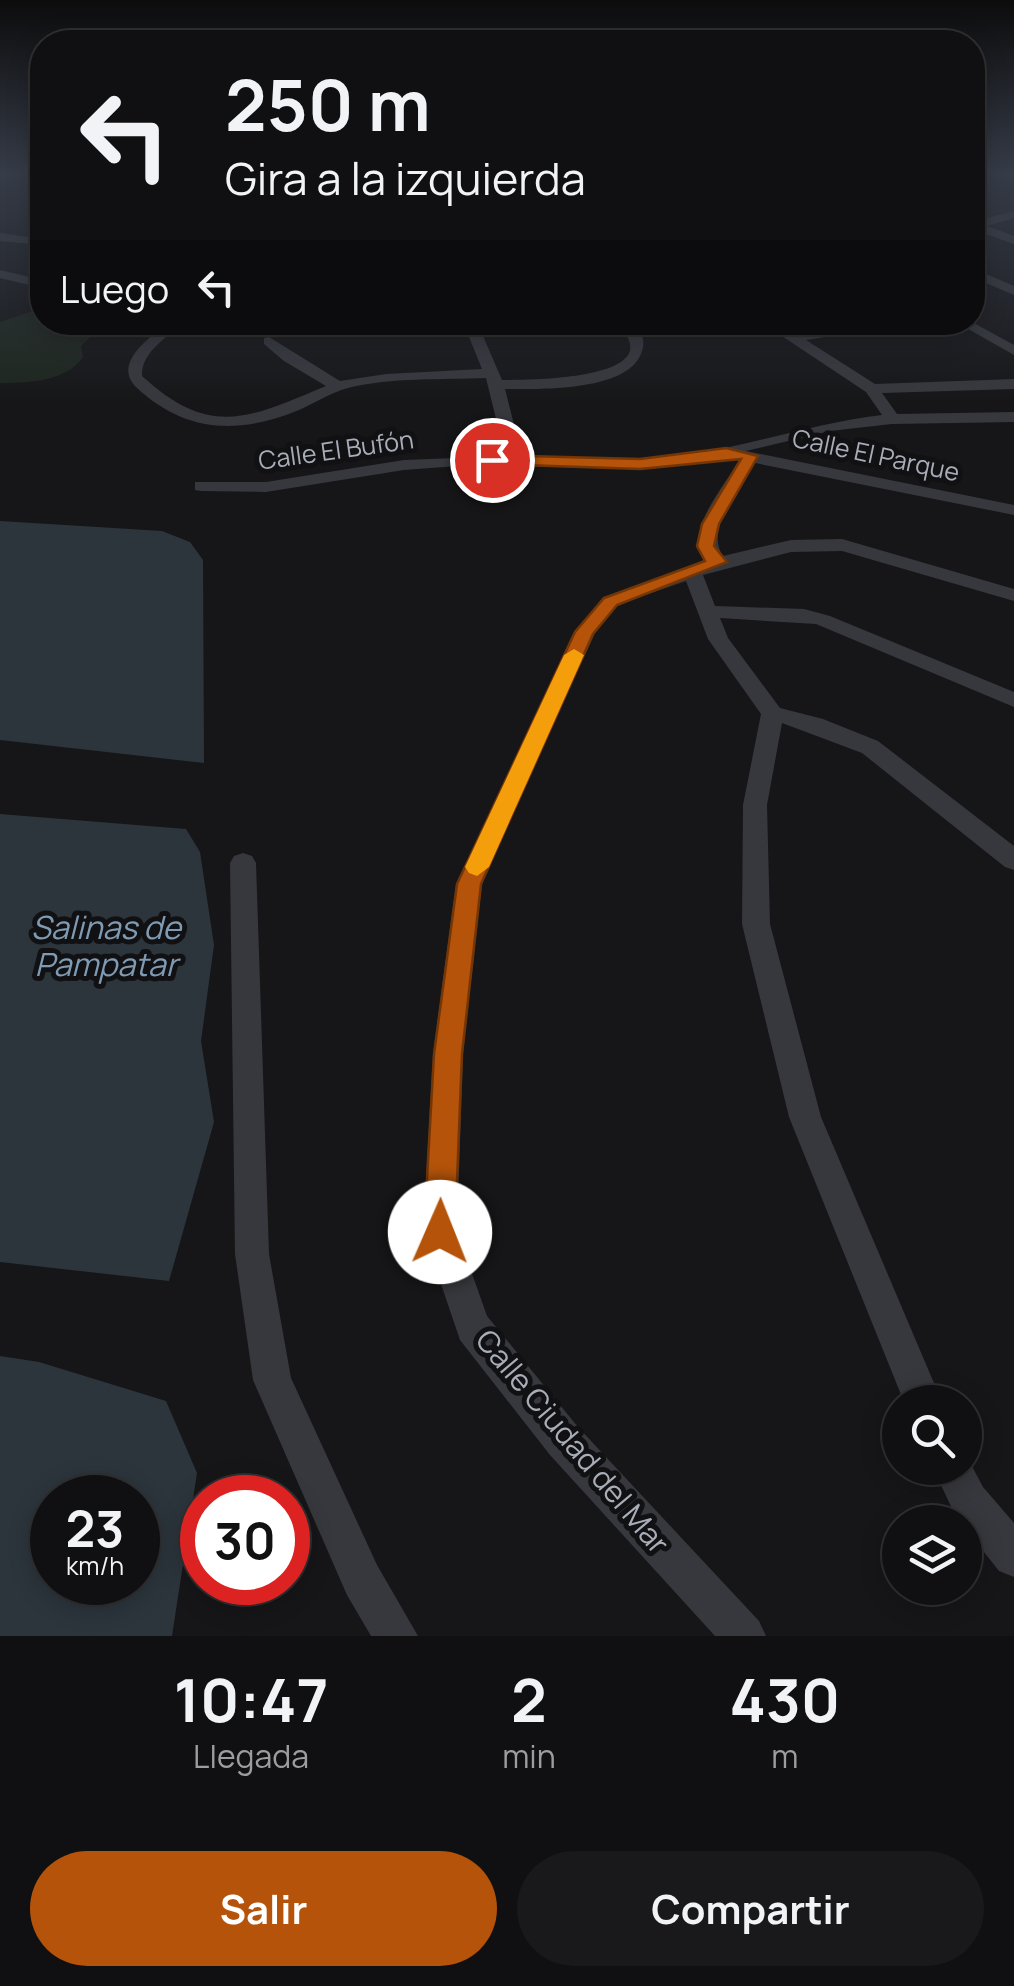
<!DOCTYPE html>
<html lang="es">
<head>
<meta charset="utf-8">
<style>
  body { margin:0; font-family:Manrope,sans-serif; background:#19191b; color:#f1f3f6; height:100vh; display:flex; flex-direction:column; font-size:38px; white-space:nowrap }
  * { box-sizing:border-box; margin:0 }
  p { font-size:32px; color:#9c9d9f }
  .icon { flex:none; width:55px; height:55px; fill:none; stroke:currentColor; stroke-width:2; stroke-linecap:round; stroke-linejoin:round }
  .map { position:relative; height:1636px; overflow:hidden }
  .sheet { display:flex; flex-direction:column; background:#101012; flex:1 }
  .sheet>* { flex:none }
  .banner { position:absolute; left:30px; top:30px; width:955px; height:305px; border-radius:40px; box-shadow:0 5px 25px #0003,0 0 0 2px #303032; background:#101012; color:#f1f3f6; overflow:hidden }
  .fabs { position:absolute; left:882px; top:1385px; display:grid; gap:20px }
  .fabs a { display:grid; place-items:center; width:100px; height:100px; border-radius:50%; background:#101012; box-shadow:0 5px 25px #0003,0 0 0 2px #303032; font-size:50px }
  .speed { position:absolute; left:30px; top:1475px; display:flex; gap:20px; font-size:50px; font-weight:700; text-align:center }
  .speed>* { display:grid; place-content:center; width:130px; height:130px; border-radius:50%; background:#101012; box-shadow:0 5px 25px #0003,0 0 0 2px #303032; line-height:1 }
  .speed small { font-size:25px; font-weight:400 }
  .speed .limit { border:15px solid #d22; background:#fff; color:#111 }
  .pin { position:absolute; display:grid; place-items:center; width:85px; height:85px; color:#fff; margin:-42px; border:5px solid #fff; border-radius:50%; box-shadow:0 2px 10px #0007 }
  .me { position:absolute; width:110px; margin:-55px; rotate:1deg; stroke-linejoin:round; filter:drop-shadow(0 0 8px #0008) }
  .turn { display:flex; align-items:center; gap:35px; height:210px; padding:0 30px; font-size:45px }
  .turn .icon { width:130px; height:130px; stroke-width:2.5 }
  .turn b { display:block; font-size:70px; line-height:85px }
  .then { display:flex; align-items:center; height:95px; padding:0 30px; background:#0003; gap:20px; font-size:38px }
  .eta { display:flex; justify-content:space-evenly; align-items:center; height:170px; text-align:center }
  .eta b { font-size:60px; font-weight:700; line-height:70px }
  .primary-button { display:flex; gap:20px; margin-top:auto; padding:20px 30px }
  .primary-button a { flex:1; height:115px; border-radius:60px; background:#b45309; color:#fff; font-size:40px; font-weight:700; line-height:115px; text-align:center }
  .primary-button a+a { background:#19191b; color:#f1f3f6 }
  .map>svg:first-child { display:block }
  .green { fill:#1e261f }
  .water { fill:#2c353c; fill-rule:evenodd }
  .lines { fill:none; stroke-linecap:round; stroke-linejoin:round }
  .street { fill:#37383d; fill-rule:evenodd }
  .route { fill:#b45309; stroke:#753606; stroke-width:2.5 }
  .slow { fill:#f59e0b }
  .labels { text-anchor:middle; stroke-width:10; stroke-linejoin:round; paint-order:stroke }
  .far-street-label { font-size:25px; fill:#a8adb8; stroke:#111113 }
  .street-label { font-size:30px; fill:#a8adb8; stroke:#111113 }
  .water-label { font-size:32px; font-style:italic; fill:#7f9bb3; stroke:#111113 }
</style>
</head>
<body>
<div class="map">
<svg width="1014" height="1636" viewBox="0 0 1014 1636">
  <rect width="100%" height="100%" fill="#161618"/>
  <!-- green -->
  <path class="green" d="M42 308V322L104 324 81 346 83 357C66 382 27 383 0 383V322Z"/>
  <!-- water -->
  <g class="water">
    <polygon points="0,521 162,531 190,542 203,560 204,763 0,740"/>
    <polygon points="0,814 186,829 200,852 214,945 201,1041 214,1122 169,1281 0,1262"/>
    <path d="M0 1356 39 1362 166 1401 197 1473 172 1636H0ZM52 1498H138V1582H52Z"/>
  </g>
  <g class="lines">
    <!-- street -->
    <g class="street">
      <polygon points="1014,211 1014,218 987,226 1014,236 1014,244 972,229 972,222"/>
      <polygon points="0,233 42,239 42,245 0,241"/>
      <polygon points="972,268 1014,286 1014,295 972,277"/>
      <polygon points="0,270 42,280 42,288 0,278"/>
      <path d="M168 322H183C168 338 141 351 142 376 211 439 249 418 326 386L284 361 264 344V338L269 337 340 381 386 374 482 369 463 322H477L502 380C529 380 678 380 615 322L632 324C641 332 646 339 642 351 630 392 540 389 505 389L522 456C575 457 631 463 684 455 751 446 814 423 882 415L866 392 761 322H777L795 333 879 322H920L806 340 875 384 1014 379V389L882 393 897 414 1014 412V422L892 424 830 431 746 451 1014 505V515L755 463C741 488 704 527 723 556L791 540 842 539 1014 589V601L842 551 791 552 703 575 715 606 804 609 830 616 1014 692V707L816 624 720 618 728 638 780 708 823 719 878 741 1014 846V870L1005 867 862 753 782 723 767 805 770 924 821 1117 942 1402H904L789 1117 742 924 743 805 761 714 708 639 686 581 617 605 595 633 482 884 463 1054 457 1231 487 1316 578 1427 759 1621 766 1636H715L550 1455 460 1340 423 1231 433 1054 456 884 575 632 603 597 707 561C682 530 725 487 739 460L728 455 686 465 640 469 471 465 404 470 266 492 201 491 195 490V482H266L404 460 505 456 486 378C440 380 392 377 348 388 330 393 315 403 299 410 238 435 185 433 136 387 112 363 150 338 168 322Z"/>
      <polygon points="956,322 972,322 1014,345 1014,355"/>
      <polygon points="243,853 252,856 256,863 269,1254 291,1378 377,1565 418,1636 371,1636 347,1595 253,1380 235,1254 230,863 234,856"/>
      <polygon points="965,1453 983,1487 1014,1523 1014,1577 999,1571 965,1528 965,1522 955,1515 933,1468 965,1468"/>
    </g>
  </g>
  <!-- sky -->
  <linearGradient id="sky" x2="0" y2="1"><stop stop-color="#0c0c0d"/><stop offset="0.43" stop-color="#363c48"/><stop offset="1" stop-color="#363c48" stop-opacity="0"/></linearGradient>
  <rect width="1014" height="404" fill="url(#sky)"/>
  <!-- route -->
  <polygon class="route" points="726,448 758,456 719,524 714,546 727,562 617,605 593,634 481,884 462,1054 455,1232 451,1243 440,1247 429,1243 424,1232 434,1054 457,884 575,632 604,598 705,561 697,546 702,524 741,459 640,469 492,464 485,460 492,455 640,459"/>
  <!-- slow -->
  <polygon class="slow" points="574,649 584,655 489,867 477,876 469,873 465,867 564,655"/>
  <g class="labels">
    <!-- far-street labels -->
    <g class="far-street-label">
      <text transform="translate(336 450) rotate(-8)" y="9">Calle El Bufón</text>
      <text transform="translate(876 455) rotate(12)" y="9">Calle El Parque</text>
    </g>
    <!-- street labels -->
    <g class="street-label">
      <text transform="translate(572 1442) rotate(50)" y="10">Calle Ciudad del Mar</text>
    </g>
    <!-- water labels -->
    <g class="water-label">
      <text x="106" y="939">Salinas de<tspan x="106" dy="37">Pampatar</tspan></text>
    </g>
  </g>
</svg>
<div class="fabs">
<a><svg class="icon" aria-label="search" viewBox="0 0 24 24"><circle cx="10" cy="10" r="6"/><path d="M15 15l6 6"/></svg></a>
<a><svg class="icon" aria-label="layers" viewBox="0 0 24 24"><path d="M12 4l9 5-9 5-9-5zM3 14l9 5 9-5"/></svg></a>
</div>
<div class="speed"><div>23<small>km/h</small></div><div class="limit">30</div></div>
<div class="pin" style="left:492px;top:460px;background:#d93025"><svg class="icon" aria-label="arrive" viewBox="0 0 24 24"><path d="M6 21V4h12l-3 4 3 4H6"/></svg></div>
<svg class="me" style="left:440px;top:1232px" viewBox="-20 -20 40 40"><circle r="19" fill="#fff"/><path d="M0-13L10 11 0 6-10 11z" fill="#b45309"/></svg>
<div class="banner">
<div class="turn"><svg class="icon" aria-label="left" viewBox="0 0 24 24"><path d="M17 20v-9H6M10 6l-5 5 5 5"/></svg><div><b>250 m</b>Gira a la izquierda</div></div>
<div class="then">Luego<svg class="icon" aria-label="left" viewBox="0 0 24 24"><path d="M17 20v-9H6M10 6l-5 5 5 5"/></svg></div>
</div>
</div>
<section class="sheet">
<div class="eta">
<div><b>10:47</b><p>Llegada</p></div>
<div><b>2</b><p>min</p></div>
<div><b>430</b><p>m</p></div>
</div>
<div class="primary-button"><a>Salir</a><a>Compartir</a></div>
</section>
</body>
</html>
